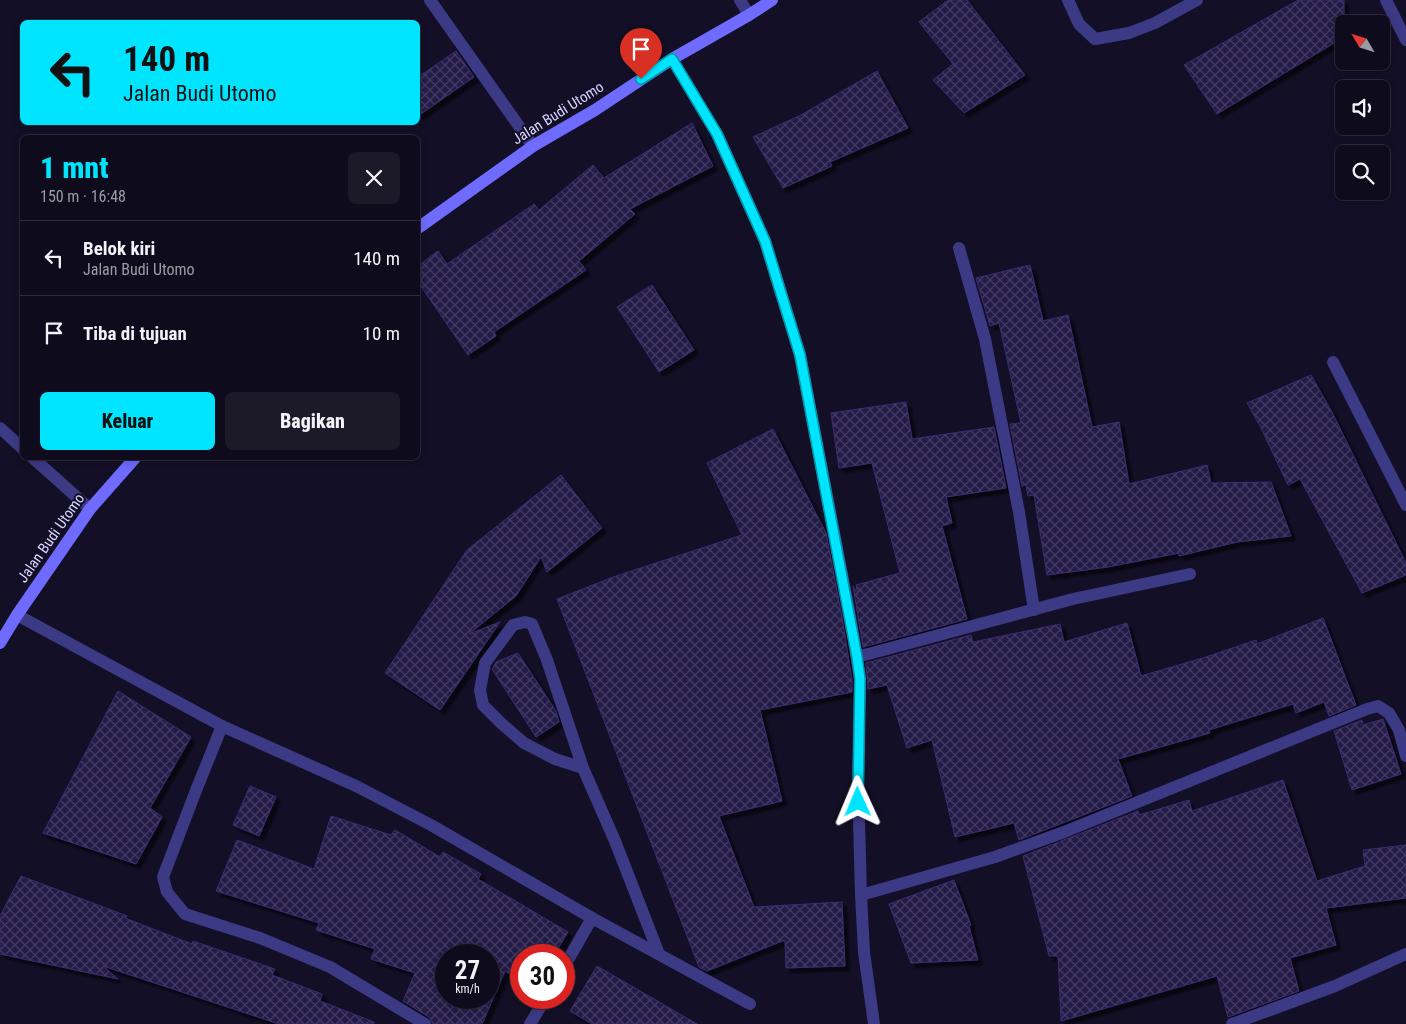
<!DOCTYPE html>
<html lang="id">
<head>
<meta charset="utf-8">
<style>
  body { margin:0; font-family:"Roboto Condensed",sans-serif; background:#1c1929; color:#f1f3f6; height:100vh; display:flex; flex-direction:column; font-size:19px; white-space:nowrap }
  * { box-sizing:border-box; margin:0 }
  p { font-size:16px; color:#9b9ba3 }
  .icon { flex:none; width:28px; height:28px; fill:none; stroke:currentColor; stroke-width:2; stroke-linecap:round; stroke-linejoin:round }
  .map { position:relative; flex:1; overflow:hidden }
  .drawer { position:absolute; left:20px; top:135px; width:400px; height:325px; display:flex; flex-direction:column; background:#0e0b1c; border-radius:8px; box-shadow:0 2px 8px #0003,0 0 0 1px #2e2b3b }
  .drawer>* { flex:none }
  .banner { position:absolute; left:20px; top:20px; width:400px; height:105px; border-radius:8px; box-shadow:0 2px 8px #0003,0 0 0 1px #2e2b3b; background:#00e5ff; color:#111; overflow:hidden }
  .needle { width:32px; rotate:308deg }
  .tools { position:absolute; left:1335px; top:15px; display:grid; gap:10px }
  .tools a { display:grid; place-items:center; width:55px; height:55px; border-radius:8px; background:#0e0b1c; box-shadow:0 2px 8px #0003,0 0 0 1px #2e2b3b; font-size:25px }
  .speed { position:absolute; left:435px; top:944px; display:flex; gap:10px; font-size:25px; font-weight:700; text-align:center }
  .speed>* { display:grid; place-content:center; width:65px; height:65px; border-radius:50%; background:#0e0b1c; box-shadow:0 2px 8px #0003,0 0 0 1px #2e2b3b; line-height:1 }
  .speed small { font-size:12px; font-weight:400 }
  .speed .limit { border:8px solid #d22; background:#fff; color:#111 }
  .pin { position:absolute; display:grid; place-items:center; width:42px; height:42px; color:#fff; margin:-51px -21px; border-radius:50% 50% 50% 0; rotate:-45deg; box-shadow:0 0 5px #0007 }
  .pin .icon { rotate:45deg }
  .me { position:absolute; width:55px; margin:-28px; rotate:359deg; stroke-linejoin:round; filter:drop-shadow(0 0 4px #0008) }
  .turn { display:flex; align-items:center; gap:18px; height:105px; padding:0 20px; font-size:22px }
  .turn .icon { width:65px; height:65px; stroke-width:2.5 }
  .turn b { display:block; font-size:35px; line-height:42px }
  .round { display:grid; place-items:center; flex:none; width:52px; height:52px; border-radius:8px; background:#1c1929 }
  .overview { display:flex; align-items:center; justify-content:space-between; height:85px; padding:0 20px }
  h1 { font-size:30px; font-weight:800; line-height:38px; color:#00e5ff }
  .cta { display:flex; gap:10px; margin-top:auto; padding:10px 20px }
  .cta a { flex:1; height:58px; border-radius:8px; background:#00e5ff; color:#111; font-size:20px; font-weight:800; line-height:58px; text-align:center }
  .cta a+a { background:#1c1929; color:#f1f3f6 }
  ul { padding:0; list-style:none }
  li { display:flex; align-items:center; gap:15px; height:75px; padding:0 20px; border-top:1px solid #2e2b3b }
  li div { flex:1 }
  li b { display:block; font-size:19px }
  li em { font-style:normal }
  .map>svg:first-child { display:block }
  .building { fill:url(#building-cross-hatch); stroke:#3b2d73; fill-rule:evenodd; filter:url(#shadow) }
  .lines { fill:none; stroke-linecap:round; stroke-linejoin:round }
  .lane { stroke:#3d3a85; stroke-width:12 }
  .street { stroke:#3d3a85; stroke-width:12 }
  .secondary { stroke:#6f6bff; stroke-width:12 }
  .route-casing { stroke:#0095a6; stroke-width:12 }
  .route { stroke:#00e5ff; stroke-width:9 }
  .labels { text-anchor:middle; stroke-width:4; stroke-linejoin:round; paint-order:stroke }
  .street-label { font-size:15px; fill:#d9d4ff; stroke:#130f26 }
</style>
</head>
<body>
<div class="map">
<svg width="1406" height="1024" viewBox="0 0 1406 1024">
  <defs>
    <pattern id="building-cross-hatch" width="8" height="8" patternUnits="userSpaceOnUse" patternTransform="scale(1.25)"><rect width="8" height="8" fill="#241b47"/><path d="M0 0l8 8M0 8l8-8" fill="none" stroke="#433b63"/></pattern>
    <filter id="shadow"><feDropShadow dx="4.5" dy="4.5" stdDeviation="1" flood-color="#0009"/></filter>
  </defs>
  <rect width="100%" height="100%" fill="#130f26"/>
  <!-- building -->
  <g class="building">
    <polygon points="948,0 967,0 1025,75 964,113 933,80 953,64 919,22"/>
    <polygon points="1298,0 1344,0 1344,37 1217,114 1184,65"/>
    <polygon points="456,51 474,77 418,116 418,77"/>
    <polygon points="877,71 908,128 830,162 832,166 783,188 753,137 801,115"/>
    <polygon points="692,123 713,166 630,209 635,214 579,261 586,270 494,332 496,336 468,355 418,282 418,266 438,251 447,264 534,204 539,210 593,165 604,178"/>
    <polygon points="1030,265 1043,321 1068,315 1092,427 1119,422 1129,484 1207,465 1211,483 1271,482 1291,536 1237,542 1179,556 1179,553 1108,567 1047,575 1034,495 1028,496 1026,485 1022,486 1010,424 1021,423 999,323 990,326 976,278"/>
    <polygon points="652,285 694,350 659,372 617,307"/>
    <polygon points="1311,375 1332,412 1406,563 1406,575 1362,593 1300,479 1288,485 1261,428 1247,403"/>
    <polygon points="906,402 912,439 994,427 1006,488 946,497 952,523 942,526 967,619 863,647 853,586 858,595 856,585 900,573 872,463 839,468 831,413"/>
    <polygon points="773,429 826,533 842,617 852,680 852,692 760,710 782,801 719,816 754,907 842,902 845,966 786,968 785,940 707,971 699,967 557,599 616,576 742,535 707,463"/>
    <polygon points="561,475 602,528 547,572 541,557 516,596 469,634 500,622 440,710 385,673 467,550"/>
    <polygon points="1323,618 1356,705 1329,716 1324,702 1296,713 1293,704 1209,730 1210,733 1118,759 1132,796 1019,840 1014,823 955,837 932,740 907,748 887,685 868,689 866,663 971,635 973,642 1060,624 1064,642 1127,623 1141,676 1206,657 1256,640 1257,644"/>
    <polygon points="518,653 556,711 559,722 536,737 492,669 496,662"/>
    <polygon points="118,691 191,737 150,808 162,817 136,864 43,833"/>
    <polygon points="1383,719 1401,774 1352,790 1334,731 1362,720 1363,725"/>
    <polygon points="1283,780 1317,881 1365,866 1363,850 1406,845 1406,898 1326,908 1336,945 1290,958 1299,991 1228,1017 1217,976 1061,1021 1058,956 1049,956 1023,856 1138,811 1139,815 1189,800 1192,811"/>
    <polygon points="250,786 276,797 259,836 233,825"/>
    <path d="M331 816 391 835 395 830 440 857 443 852 481 874 478 879 568 932 554 955H521V981L505 971 482 1024H433L429 1017 403 1001 415 973 371 959 375 949 316 930 319 923 216 891 237 840 314 869ZM446 955H489V998H446Z"/>
    <polygon points="21,876 127,916 125,918 192,944 193,941 275,969 272,975 322,994 320,1001 374,1022 374,1024 279,1024 103,966 118,979 0,954 0,916"/>
    <polygon points="954,880 971,925 969,926 978,960 911,963 889,904"/>
    <polygon points="597,966 697,1024 592,1024 570,1011"/>
  </g>
  <g class="lines">
    <!-- lane -->
    <polyline class="lane" points="1068,0 1079,24 1095,39 1129,33 1155,23 1197,0"/>
    <!-- street -->
    <g class="street">
      <polyline points="430,0 533,146"/>
      <polyline points="740,0 749,15"/>
      <polyline points="1386,0 1406,40"/>
      <polyline points="672,59 717,134 765,241 800,355 850,616 860,679 858,783 861,895 864,952 874,1024"/>
      <polyline points="959,248 985,339 1019,512 1034,610"/>
      <polyline points="1333,362 1406,505"/>
      <polyline points="0,428 22,448"/>
      <polyline points="33,458 90,509"/>
      <polyline points="17,615 222,726 356,786 431,825 592,918"/>
      <polyline points="857,657 1073,599 1190,574"/>
      <polyline points="222,726 195,793 163,877 167,892 185,914 260,938 330,967 425,1024"/>
      <polyline points="583,768 555,759 524,743 502,724 483,705 480,690 485,663 513,625 525,622 532,624 547,660 583,768 615,841 659,954"/>
      <polyline points="861,895 995,857 1064,832 1367,709 1378,706 1389,713 1399,730 1406,756"/>
      <polyline points="564,967 592,918 750,1004"/>
      <polyline points="530,1024 546,998"/>
      <polyline points="1232,1024 1335,986 1406,954"/>
    </g>
    <!-- secondary -->
    <g class="secondary">
      <polyline points="418,228 533,146 595,110 672,59 749,15 772,0"/>
      <polyline points="0,643 17,615 90,509 135,458"/>
    </g>
  </g>
  <g class="lines">
    <defs>
      <polyline id="route" points="641,79 672,59 717,134 765,241 800,355 857,657 860,679 858,802"/>
    </defs>
    <!-- route casing -->
    <use href="#route" class="route-casing"/>
    <!-- route -->
    <use href="#route" class="route"/>
  </g>
  <g class="labels">
    <!-- street labels -->
    <g class="street-label">
      <text transform="translate(558 113) rotate(-32)" y="5">Jalan Budi Utomo</text>
      <text transform="translate(51 538) rotate(-55)" y="5">Jalan Budi Utomo</text>
    </g>
  </g>
</svg>
<div class="tools">
<a><svg class="needle" viewBox="-14 -14 28 28"><path d="M0-13l5 13h-10z" fill="#e53935"/><path d="M0 13l5-13h-10z" fill="#9b9ba3"/></svg></a>
<a><svg class="icon" aria-label="sound" viewBox="0 0 24 24"><path d="M4 9h4l5-4v14l-5-4H4zM17 9q2 3 0 6"/></svg></a>
<a><svg class="icon" aria-label="search" viewBox="0 0 24 24"><circle cx="10" cy="10" r="6"/><path d="M15 15l6 6"/></svg></a>
</div>
<div class="speed"><div>27<small>km/h</small></div><div class="limit">30</div></div>
<div class="pin" style="left:641px;top:79px;background:#d93025"><svg class="icon" aria-label="arrive" viewBox="0 0 24 24"><path d="M6 21V4h12l-3 4 3 4H6"/></svg></div>
<svg class="me" style="left:858px;top:802px" viewBox="-20 -20 40 40"><path d="M0-17L14 15 0 8-14 15z" fill="#00e5ff" stroke="#fff" stroke-width="4"/></svg>
<div class="banner">
<div class="turn"><svg class="icon" aria-label="left" viewBox="0 0 24 24"><path d="M17 20v-9H6M10 6l-5 5 5 5"/></svg><div><b>140 m</b>Jalan Budi Utomo</div></div>
</div>
<section class="drawer">
<div class="overview"><div><h1>1 mnt</h1><p>150 m · 16:48</p></div><a class="round"><svg class="icon" aria-label="close" viewBox="0 0 24 24"><path d="M6 6l12 12M18 6L6 18"/></svg></a></div>
<ul>
<li><svg class="icon" aria-label="left" viewBox="0 0 24 24"><path d="M17 20v-9H6M10 6l-5 5 5 5"/></svg><div><b>Belok kiri</b><p>Jalan Budi Utomo</p></div><em>140 m</em></li>
<li><svg class="icon" aria-label="arrive" viewBox="0 0 24 24"><path d="M6 21V4h12l-3 4 3 4H6"/></svg><div><b>Tiba di tujuan</b></div><em>10 m</em></li>
</ul>
<div class="cta"><a>Keluar</a><a>Bagikan</a></div>
</section>
</div>
</body>
</html>
